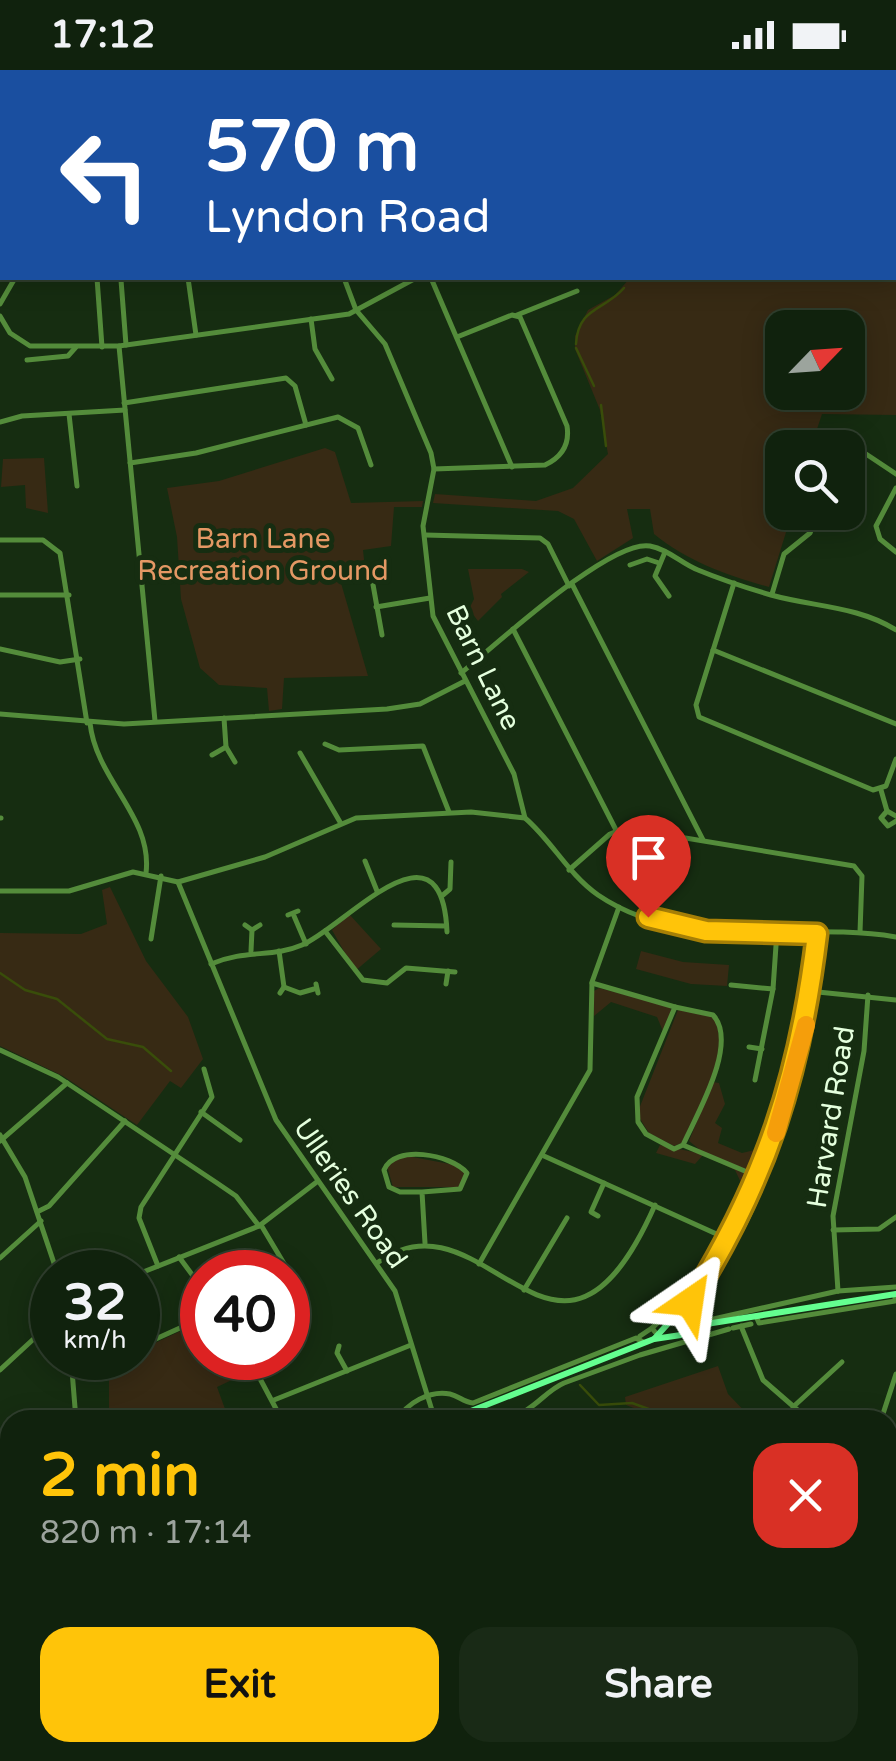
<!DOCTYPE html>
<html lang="en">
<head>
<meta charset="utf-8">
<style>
  body { margin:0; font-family:"Varela Round",sans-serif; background:#192a16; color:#f1f3f6; height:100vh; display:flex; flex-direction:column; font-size:38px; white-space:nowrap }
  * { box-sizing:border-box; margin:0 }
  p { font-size:32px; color:#9ca49d }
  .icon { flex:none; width:55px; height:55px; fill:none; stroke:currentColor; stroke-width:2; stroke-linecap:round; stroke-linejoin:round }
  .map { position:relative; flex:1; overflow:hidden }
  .panel { position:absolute; left:0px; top:1340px; width:898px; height:352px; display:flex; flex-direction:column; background:#10220d; border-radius:30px 30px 0 0; box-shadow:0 5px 25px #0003,0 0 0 2px #303f2e }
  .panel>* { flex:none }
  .hud { position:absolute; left:0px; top:0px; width:898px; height:210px; box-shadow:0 5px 25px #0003,0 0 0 2px #303f2e; background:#1a4fa0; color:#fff; overflow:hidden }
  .needle { width:65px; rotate:65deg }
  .fabs { position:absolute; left:765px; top:240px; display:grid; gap:20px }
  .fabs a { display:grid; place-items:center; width:100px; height:100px; border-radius:20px; background:#10220d; box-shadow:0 5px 25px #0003,0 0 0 2px #303f2e; font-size:50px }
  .speed { position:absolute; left:30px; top:1180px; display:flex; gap:20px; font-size:50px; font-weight:700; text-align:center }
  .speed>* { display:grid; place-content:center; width:130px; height:130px; border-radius:50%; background:#10220d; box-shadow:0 5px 25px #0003,0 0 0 2px #303f2e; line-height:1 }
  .speed small { font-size:25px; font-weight:400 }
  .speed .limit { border:15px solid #d22; background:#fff; color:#111 }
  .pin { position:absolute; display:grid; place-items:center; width:85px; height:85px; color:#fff; margin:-102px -42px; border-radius:50% 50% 50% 0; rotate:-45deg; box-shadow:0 0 10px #0007 }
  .pin .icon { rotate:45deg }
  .me { position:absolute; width:110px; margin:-55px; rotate:32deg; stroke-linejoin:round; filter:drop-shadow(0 0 8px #0008) }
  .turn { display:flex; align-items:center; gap:35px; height:210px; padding:0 40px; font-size:45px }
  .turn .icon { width:130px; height:130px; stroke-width:2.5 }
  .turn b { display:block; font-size:70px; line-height:85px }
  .round { display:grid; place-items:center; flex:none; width:105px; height:105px; border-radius:30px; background:#192a16 }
  .headline { display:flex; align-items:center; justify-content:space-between; height:170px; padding:0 40px }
  h1 { font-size:60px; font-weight:800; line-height:75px; color:#ffc409 }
  .primary-button { display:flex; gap:20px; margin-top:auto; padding:20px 40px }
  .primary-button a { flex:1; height:115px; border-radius:30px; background:#ffc409; color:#111; font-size:40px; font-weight:800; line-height:115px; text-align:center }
  .primary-button a+a { background:#192a16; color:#f1f3f6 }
  .status { display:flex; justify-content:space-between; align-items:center; height:70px; padding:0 50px; background:#10220d; direction:ltr }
  .status svg { height:28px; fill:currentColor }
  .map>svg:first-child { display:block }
  .green { fill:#372a14; fill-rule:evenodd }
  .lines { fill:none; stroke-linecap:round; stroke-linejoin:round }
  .stream { stroke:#394d0a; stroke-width:2.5 }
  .minor { stroke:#548c3b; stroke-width:5 }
  .major { stroke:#64ff90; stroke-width:6 }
  .rail-casing { stroke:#ffc409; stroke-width:6 }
  .rail { stroke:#162d11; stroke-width:2.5; stroke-dasharray:8; stroke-linecap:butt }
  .route-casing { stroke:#a67f06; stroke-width:25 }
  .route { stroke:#ffc409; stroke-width:18 }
  .slow { stroke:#f59e0b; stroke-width:18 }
  .labels { text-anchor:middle; stroke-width:10; stroke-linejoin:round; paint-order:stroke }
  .park-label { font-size:28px; fill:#e49864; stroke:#162d11 }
  .street-label { font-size:28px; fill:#e4ffdd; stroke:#162d11 }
</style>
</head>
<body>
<div class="status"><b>17:12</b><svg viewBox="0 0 49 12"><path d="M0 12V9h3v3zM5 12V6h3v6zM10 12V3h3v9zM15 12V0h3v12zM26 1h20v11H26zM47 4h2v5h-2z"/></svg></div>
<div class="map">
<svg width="896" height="1691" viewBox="0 0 896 1691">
  <rect width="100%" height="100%" fill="#162d11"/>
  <!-- green -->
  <g class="green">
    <path d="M896 189V345L822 344 811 377 782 378V442L792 443 769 517C728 506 687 491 654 464L650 439H627L633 468 597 491 574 449 558 441 433 433 435 424 536 431 573 418 608 384 600 340 575 279V266L588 240 615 225 630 208H895ZM782 258H848V322H782Z"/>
    <polygon points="325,378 335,382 351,433 423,431 422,437 394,437 391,476 363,480 366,508 341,513 368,606 284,608 282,639 269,641 267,618 219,615 200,598 181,529 177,467 167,418 219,411"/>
    <polygon points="44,388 48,443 26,438 25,415 1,417 3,389"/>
    <polygon points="468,499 522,499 529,502 501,524 502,527 478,551 469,539 474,529"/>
    <polygon points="110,817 146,891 188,947 203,989 181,1018 170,1011 137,1055 63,1006 0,976 0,863 81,864 107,854 102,820"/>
    <polygon points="349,844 381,879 355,901 332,860"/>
    <polygon points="641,881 683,892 729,895 727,916 691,914 636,899"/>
    <polygon points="599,918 668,936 672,941 665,966 657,947 611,932 594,946 594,921"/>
    <path d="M678 940 713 947C734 983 697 1038 682 1073L674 1076 649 1063 637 1044Z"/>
    <polygon points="713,1012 719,1013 725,1034 715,1053 722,1058 718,1073 742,1083 759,1079 743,1117 735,1100 703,1085 695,1094 656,1083 660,1075 698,1083 699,1079 689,1071"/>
    <polygon points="402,1085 455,1095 465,1104 460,1117 393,1117 387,1096"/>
    <polygon points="202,1251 202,1288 245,1288 253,1300 217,1317 229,1350 109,1350 109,1303 138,1288 142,1279"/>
    <polygon points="718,1296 728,1324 753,1350 665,1350 626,1335 625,1327"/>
  </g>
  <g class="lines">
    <!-- stream -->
    <g class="stream">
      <path d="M576 274C578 237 604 241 624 218"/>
      <polyline points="576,278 594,316"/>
      <polyline points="601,335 606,376"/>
      <polyline points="0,903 25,920 57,929 107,969 143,977 171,1001"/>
      <polyline points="580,1315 599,1335 632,1333 679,1350"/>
      <polyline points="888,1443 896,1448"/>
    </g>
    <!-- minor -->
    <g class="minor">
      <polyline points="296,0 296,2"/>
      <polyline points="358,0 358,2"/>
      <polyline points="453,0 454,2"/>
      <polyline points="635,0 635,2"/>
      <polyline points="744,0 744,2"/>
      <polyline points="83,2 84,0"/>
      <polyline points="410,2 418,2"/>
      <polyline points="527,2 534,0"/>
      <polyline points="568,2 568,0"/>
      <polyline points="891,2 896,1"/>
      <polyline points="0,4 2,5"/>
      <polyline points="895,90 896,90"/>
      <polyline points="895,154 896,155"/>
      <polyline points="97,208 102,277"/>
      <polyline points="188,208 196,265"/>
      <polyline points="344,208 356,240 385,274 431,383 434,399 423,456 433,546 514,704 525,748"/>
      <polyline points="431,208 512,397"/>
      <polyline points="121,210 126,275"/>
      <polyline points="0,234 15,208"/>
      <polyline points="517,245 577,221"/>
      <polyline points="0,246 10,263 30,276 119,276 349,244 416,208"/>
      <polyline points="311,249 315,279 332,309"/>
      <polyline points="119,276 155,651"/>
      <polyline points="27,290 68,286 76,277"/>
      <polyline points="124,333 286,308 295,316 306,355"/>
      <polyline points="69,344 77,416"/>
      <polyline points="0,352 22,346 125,340"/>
      <polyline points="848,372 896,404"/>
      <polyline points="130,393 196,383 338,347 358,358 371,395"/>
      <path d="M434 399 545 395C562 387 570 375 567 356L520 247 512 245 457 267"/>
      <polyline points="896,418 876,456 880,469 896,482"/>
      <polyline points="425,465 540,468 548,474 569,516"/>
      <polyline points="0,470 43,470 60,483 87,653"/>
      <polyline points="665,482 655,506 669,526"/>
      <polyline points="630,495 647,489 659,493"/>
      <polyline points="372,509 382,565"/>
      <polyline points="734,513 696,635 699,647 873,720 886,716 896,689"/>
      <polyline points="572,514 703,770"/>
      <polyline points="772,524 784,484 810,463 818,442"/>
      <polyline points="0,525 69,525"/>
      <polyline points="376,537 430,528"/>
      <polyline points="513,559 616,760"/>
      <polyline points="0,579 60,592 80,589"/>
      <polyline points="713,580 896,654"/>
      <path d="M461 603C496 575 610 469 650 476 668 479 682 494 698 500 722 510 747 518 771 525 814 537 858 536 896 560"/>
      <polyline points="0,644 124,654 387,639 420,634 465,611"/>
      <polyline points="224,648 226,677 235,692"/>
      <path d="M90 653C96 710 153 747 146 803"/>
      <polyline points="325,674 339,680 423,676 449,742"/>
      <polyline points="300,683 340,752"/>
      <polyline points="212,685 226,677"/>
      <polyline points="881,720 887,741"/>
      <polyline points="896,746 887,741 881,748 888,756 896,751"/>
      <polyline points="0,748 1,748"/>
      <polyline points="365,791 377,821"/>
      <polyline points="569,800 610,764 625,758 854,796 862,806 860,862"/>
      <polyline points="178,812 276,1050 395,1221 435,1350"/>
      <path d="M0 821H69L133 802 178 812 265 787 356 748 471 742 525 748C552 771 568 804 598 825 686 885 799 850 896 867"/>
      <polyline points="443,825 450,819 451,792"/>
      <polyline points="288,845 298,841"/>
      <polyline points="294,846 306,874"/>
      <polyline points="245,855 252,860 260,855"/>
      <polyline points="394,855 446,856"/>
      <polyline points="325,861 363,910 387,913 406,898 455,902"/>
      <polyline points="151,869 161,806"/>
      <path d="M823 875C813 972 788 1063 747 1150 732 1181 709 1207 695 1237L701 1248 709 1250 838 1221"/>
      <polyline points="251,881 252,860"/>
      <polyline points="279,881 284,917 280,923"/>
      <path d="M211 894C246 879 272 888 302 875 345 857 442 741 447 862"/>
      <polyline points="592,913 675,937"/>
      <polyline points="316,914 318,923"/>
      <polyline points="446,914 448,901"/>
      <polyline points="731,915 773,919"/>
      <polyline points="284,917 300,923 314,919"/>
      <polyline points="818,922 896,930"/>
      <polyline points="749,977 762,979"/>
      <polyline points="0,980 58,1007 217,1113 236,1126 259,1156"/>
      <polyline points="755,1010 773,919 777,861"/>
      <polyline points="201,1042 240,1070"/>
      <polyline points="0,1065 25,1107 57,1202"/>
      <polyline points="0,1071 67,1013"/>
      <path d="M683 1075C697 1044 739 973 713 945L675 937 637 1027 638 1052 646 1064 674 1079 683 1075 759 1107"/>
      <polyline points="544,1086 721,1166"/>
      <path d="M422 1122H400L389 1117 384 1100C394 1074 451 1084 467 1103L460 1119 422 1122 425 1173"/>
      <polyline points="39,1141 49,1136 125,1051"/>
      <polyline points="598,1146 591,1142 604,1113"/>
      <polyline points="261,1155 298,1217 290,1222"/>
      <polyline points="833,1160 879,1159 896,1147"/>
      <polyline points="179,1187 202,1218"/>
      <polyline points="0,1188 41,1151"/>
      <path d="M377 1193C486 1112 557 1357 655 1135"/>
      <polyline points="479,1194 590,1000 592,912 619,837"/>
      <polyline points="158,1196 139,1148 141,1137 212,1027 204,999"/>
      <polyline points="138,1204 259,1156 318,1111"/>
      <polyline points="524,1220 567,1148"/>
      <polyline points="838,1221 833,1146 864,981 868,925"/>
      <polyline points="838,1221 896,1217"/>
      <polyline points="52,1230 52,1245"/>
      <polyline points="756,1246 759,1253 895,1231 895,1224"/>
      <polyline points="680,1247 728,1170 768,1086 805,960 817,864"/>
      <polyline points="741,1256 763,1310 809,1350"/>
      <polyline points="733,1258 751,1254"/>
      <path d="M655 1262 652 1258C750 1173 797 1004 809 880L815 876"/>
      <polyline points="640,1266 652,1258"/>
      <polyline points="339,1276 337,1283 347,1301"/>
      <polyline points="138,1277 202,1248"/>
      <polyline points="71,1288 76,1350"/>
      <polyline points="249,1288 282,1350"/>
      <polyline points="0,1300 52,1252"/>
      <polyline points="274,1330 411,1275"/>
      <polyline points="793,1337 842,1292"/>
      <path d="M398 1350C406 1333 430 1320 450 1324 459 1326 463 1332 473 1333L636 1268 643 1272"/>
      <path d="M465 1350C486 1342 489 1349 506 1347 533 1344 543 1322 564 1313L640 1285 729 1259"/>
      <polyline points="881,1350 896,1304"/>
      <polyline points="0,1389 10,1384"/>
      <polyline points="888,1403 896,1403"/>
      <polyline points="888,1489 896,1494"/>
      <polyline points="0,1507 10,1517"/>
      <polyline points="888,1534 896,1523"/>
      <polyline points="0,1557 10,1545"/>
      <polyline points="888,1594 896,1593"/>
      <polyline points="0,1644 10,1633"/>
      <polyline points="888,1678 896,1676"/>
      <polyline points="68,1682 75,1691"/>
      <polyline points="715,1682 722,1691"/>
      <polyline points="167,1691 173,1682"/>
      <polyline points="297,1691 298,1682"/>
      <polyline points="400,1691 402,1682"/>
      <polyline points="505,1691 506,1682"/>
      <polyline points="580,1691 582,1682"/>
      <polyline points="703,1691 711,1682"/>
      <polyline points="824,1691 866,1682"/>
    </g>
    <!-- major -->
    <g class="major">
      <polyline points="687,1257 896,1224"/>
      <polyline points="655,1268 674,1247 683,1248 687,1257"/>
      <polyline points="448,1350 654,1269 681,1265 687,1257"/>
      <polyline points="0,1652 10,1640"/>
      <polyline points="0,1664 10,1651"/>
    </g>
    <defs>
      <g id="rail">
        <polyline points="37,2 38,0"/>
        <polyline points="0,106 2,99"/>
      </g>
    </defs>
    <!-- rail casing -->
    <use href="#rail" class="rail-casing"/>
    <!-- rail -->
    <use href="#rail" class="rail"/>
  </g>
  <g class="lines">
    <defs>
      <path id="route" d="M648 847 706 861 817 864C800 1006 766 1111 690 1232"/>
    </defs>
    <!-- route casing -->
    <use href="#route" class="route-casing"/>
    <!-- route -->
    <use href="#route" class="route"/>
    <!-- slow -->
    <polyline class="slow" points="776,1063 806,955"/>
  </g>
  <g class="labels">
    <!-- park labels -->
    <g class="park-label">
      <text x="263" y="478">Barn Lane<tspan x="263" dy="32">Recreation Ground</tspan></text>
    </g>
    <!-- street labels -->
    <g class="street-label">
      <text transform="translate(484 597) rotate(64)" y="10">Barn Lane</text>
      <text transform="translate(830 1047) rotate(-81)" y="10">Harvard Road</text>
      <text transform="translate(351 1123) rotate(55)" y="10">Ulleries Road</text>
    </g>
  </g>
</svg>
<div class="fabs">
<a><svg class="needle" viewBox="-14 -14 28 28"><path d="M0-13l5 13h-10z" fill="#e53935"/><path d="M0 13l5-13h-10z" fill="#9ca49d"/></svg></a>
<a><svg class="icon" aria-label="search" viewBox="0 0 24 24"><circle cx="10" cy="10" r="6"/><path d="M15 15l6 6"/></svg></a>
</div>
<div class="speed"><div>32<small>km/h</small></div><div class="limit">40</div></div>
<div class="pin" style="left:648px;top:847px;background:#d93025"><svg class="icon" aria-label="arrive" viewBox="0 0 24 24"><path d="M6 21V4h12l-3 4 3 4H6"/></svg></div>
<svg class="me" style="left:690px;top:1232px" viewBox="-20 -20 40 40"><path d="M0-17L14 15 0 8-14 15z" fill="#ffc409" stroke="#fff" stroke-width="4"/></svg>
<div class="hud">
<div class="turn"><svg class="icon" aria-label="left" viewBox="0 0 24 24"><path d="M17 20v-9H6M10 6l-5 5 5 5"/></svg><div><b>570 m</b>Lyndon Road</div></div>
</div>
<section class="panel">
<div class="headline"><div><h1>2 min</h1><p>820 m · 17:14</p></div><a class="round" style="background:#d93025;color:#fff"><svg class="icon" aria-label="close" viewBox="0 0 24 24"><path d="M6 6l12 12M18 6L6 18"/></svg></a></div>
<div class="primary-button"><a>Exit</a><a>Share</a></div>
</section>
</div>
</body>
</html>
